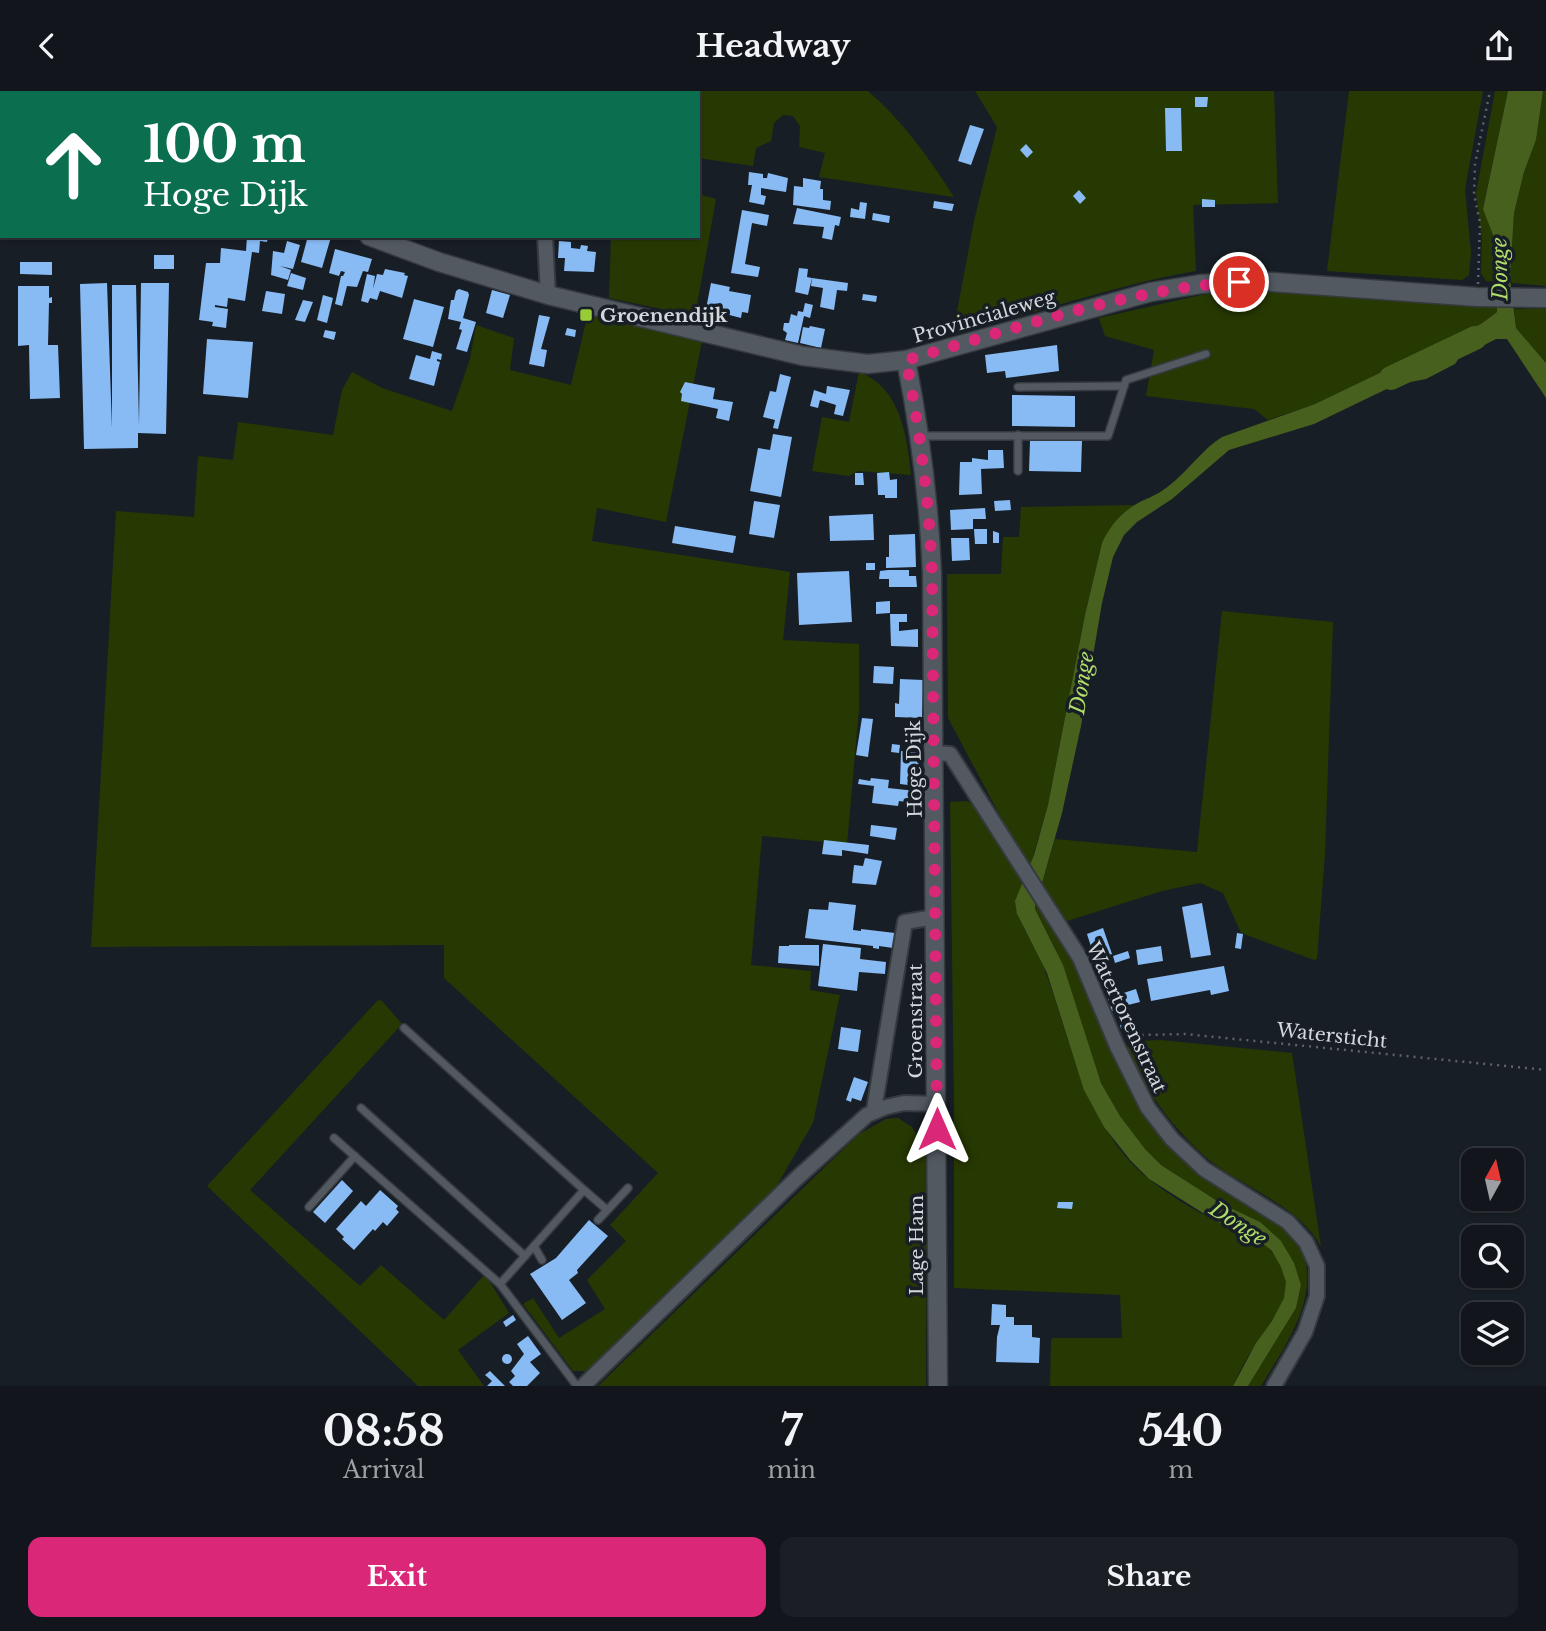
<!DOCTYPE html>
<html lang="en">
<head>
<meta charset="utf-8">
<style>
  body { margin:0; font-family:"Libre Baskerville",serif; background:#1b1f25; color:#f1f3f6; height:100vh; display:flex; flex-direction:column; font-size:26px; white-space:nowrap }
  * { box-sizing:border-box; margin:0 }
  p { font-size:23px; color:#9c9fa3 }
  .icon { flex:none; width:38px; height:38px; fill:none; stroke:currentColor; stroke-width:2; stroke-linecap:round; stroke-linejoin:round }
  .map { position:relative; height:1295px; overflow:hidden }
  .drawer { display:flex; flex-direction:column; background:#12161c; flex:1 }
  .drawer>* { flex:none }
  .hud { position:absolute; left:0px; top:0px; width:700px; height:147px; box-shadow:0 2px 5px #0004,0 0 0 2px #31353b; background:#0b6e4f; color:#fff; overflow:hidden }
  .needle { width:46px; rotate:8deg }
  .controls { position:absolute; left:1461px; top:1057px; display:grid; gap:14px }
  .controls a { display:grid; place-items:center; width:63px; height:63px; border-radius:14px; background:#12161c; box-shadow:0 2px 5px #0004,0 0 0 2px #31353b; font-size:35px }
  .pin { position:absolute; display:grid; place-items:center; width:60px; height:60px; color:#fff; margin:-30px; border:4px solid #fff; border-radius:50%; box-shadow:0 2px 7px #0007 }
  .me { position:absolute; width:77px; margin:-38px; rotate:0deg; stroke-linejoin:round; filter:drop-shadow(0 0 5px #0008) }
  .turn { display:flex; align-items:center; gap:24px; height:147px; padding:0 28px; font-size:32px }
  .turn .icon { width:91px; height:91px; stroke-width:2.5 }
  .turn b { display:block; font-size:49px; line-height:60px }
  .eta { display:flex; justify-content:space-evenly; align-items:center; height:119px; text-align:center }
  .eta b { font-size:42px; font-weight:700; line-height:49px }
  .button { display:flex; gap:14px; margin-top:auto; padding:14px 28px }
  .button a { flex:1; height:80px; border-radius:14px; background:#db2777; color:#fff; font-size:28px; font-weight:700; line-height:80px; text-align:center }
  .button a+a { background:#1b1f25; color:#f1f3f6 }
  header { display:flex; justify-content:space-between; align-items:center; height:91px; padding:0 28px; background:#12161c; font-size:32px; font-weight:700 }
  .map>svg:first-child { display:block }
  .green { fill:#273903 }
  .water { fill:#47601d }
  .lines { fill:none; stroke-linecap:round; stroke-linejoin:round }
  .river { stroke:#47601d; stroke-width:24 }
  .building { fill:#88baf3 }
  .service-casing { stroke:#363a3f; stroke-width:10 }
  .minor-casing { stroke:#363a3f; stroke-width:18 }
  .tertiary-casing { stroke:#363a3f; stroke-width:21 }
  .path { stroke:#5f646a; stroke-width:2.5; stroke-dasharray:2 5; stroke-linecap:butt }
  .service { stroke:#525961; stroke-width:7 }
  .minor { stroke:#525961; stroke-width:14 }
  .tertiary { stroke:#525961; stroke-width:18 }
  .route { stroke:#db2777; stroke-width:12; stroke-dasharray:0 21.6 }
  .poi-dot { fill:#97cc38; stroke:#181e25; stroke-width:2.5 }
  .labels { text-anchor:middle; stroke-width:7; stroke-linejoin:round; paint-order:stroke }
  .poi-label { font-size:19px; font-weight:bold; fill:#d3d7dc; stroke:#181e25; text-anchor:start }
  .street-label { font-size:19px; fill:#d3d7dc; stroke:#181e25 }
  .water-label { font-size:21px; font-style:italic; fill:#afdc6a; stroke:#181e25 }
</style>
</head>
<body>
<header><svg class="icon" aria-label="back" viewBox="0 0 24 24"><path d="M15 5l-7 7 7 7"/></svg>Headway<svg class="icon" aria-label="share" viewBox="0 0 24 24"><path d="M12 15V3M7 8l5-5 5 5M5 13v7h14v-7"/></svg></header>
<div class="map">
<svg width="1546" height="1295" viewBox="0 0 1546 1295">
  <rect width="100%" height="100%" fill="#181e25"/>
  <!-- green -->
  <g class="green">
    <path d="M540 0H868C903 30 929 67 954 106L819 86 825 62 799 56 800 35 793 25 783 24 774 32 771 50 756 57 753 75 698 67V2Z"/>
    <path d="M975 0H1274L1278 112 1193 114 1196 180C1113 194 1035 224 953 242L974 130 997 36Z"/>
    <polygon points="1349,0 1483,0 1465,98 1471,162 1469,184 1462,189 1327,180"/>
    <polygon points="1495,0 1508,0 1483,117 1493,144 1497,191 1486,190 1481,182 1482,148 1476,102"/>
    <polygon points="1543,0 1546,0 1546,195 1512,192 1510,188 1514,122 1524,81 1536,49"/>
    <polygon points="698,103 716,108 695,225 609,207 611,145 698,145"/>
    <polygon points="1247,198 1349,204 1463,215 1497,215 1497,221 1481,233 1449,247 1442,266 1430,280 1424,277 1415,265 1315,313 1268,329 1254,318 1146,305 1154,259 1105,245 1099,227 1201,204"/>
    <polygon points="1546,217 1546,272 1516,237 1514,218"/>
    <polygon points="588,222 702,250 666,431 597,417 592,450 790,481 783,549 859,553 859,618 847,753 762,745 751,874 811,880 810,899 840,904 813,1032 776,1096 589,1280 573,1280 523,1213 533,1207 559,1247 605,1218 587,1189 626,1150 610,1134 658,1082 444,887 444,854 91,856 116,420 194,426 198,365 233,369 238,331 333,344 342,299 352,281 382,297 452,320 470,268 476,234 514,247 510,279 571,294"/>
    <path d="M859 281C901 297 907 345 911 384L858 380 849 385 812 380 822 326 849 331Z"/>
    <polygon points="1134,414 1118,427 1102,452 1085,524 1048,714 1030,776 1014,751 948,627 947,483 1001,483 1003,446 1019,446 1021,416"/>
    <polygon points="1222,520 1333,531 1325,762 1317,868 1314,869 1241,842 1223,802 1200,792 1162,800 1067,830 1042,792 1055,748 1197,761"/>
    <path d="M966 710 976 714 1026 788 1017 823C1026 844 1040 863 1047 885 1073 957 1087 1039 1151 1090 1171 1105 1192 1118 1214 1129 1232 1138 1256 1144 1270 1159 1278 1166 1285 1181 1286 1192 1287 1215 1267 1235 1256 1253 1247 1266 1239 1281 1233 1295H1050L1051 1249 1053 1247H1122L1120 1204 954 1197V1014L950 711Z"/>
    <path d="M1035 803C1047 823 1061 843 1070 863 1105 937 1124 1017 1188 1072 1212 1088 1236 1104 1260 1120 1270 1127 1283 1133 1291 1142 1331 1191 1288 1251 1261 1295H1248L1296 1217 1301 1194 1260 1131 1222 1113 1161 1074 1145 1058 1120 1025 1101 992 1055 857 1035 818Z"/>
    <polygon points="378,909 382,910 402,933 250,1099 360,1195 381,1174 444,1229 485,1183 509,1222 458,1259 484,1295 418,1295 207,1095"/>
    <path d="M1160 949 1292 962 1321 1156C1304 1121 1253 1099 1221 1078 1184 1052 1142 999 1127 956L1141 950Z"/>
    <polygon points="898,1027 912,1036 927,1060 926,1295 598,1295 859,1043 886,1028"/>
  </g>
  <!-- water -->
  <path class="water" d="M1508 0H1543L1536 49 1524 81 1514 122 1510 188 1516 237 1546 272V307L1507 248H1496L1459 267 1455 273 1426 288 1395 294 1314 333 1229 359 1172 408 1137 431 1124 444 1113 466 1102 512 1081 635 1062 722 1042 792 1035 803V818L1063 874 1101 992 1120 1025 1145 1058 1161 1074 1222 1113 1260 1131 1281 1150 1294 1172 1301 1194 1296 1217 1248 1295H1233L1256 1252 1272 1230 1284 1207 1286 1191 1281 1176 1272 1160 1262 1152 1214 1129 1149 1088 1131 1070 1104 1036 1084 999 1047 882 1017 823 1015 810 1034 764 1048 714 1085 524 1102 452C1109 437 1119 424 1133 415 1144 408 1156 405 1166 397 1187 382 1201 359 1222 346L1315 313 1415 265 1423 277 1430 280 1442 266 1449 247 1481 233 1497 221 1496 167 1493 144 1483 118Z"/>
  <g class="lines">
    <!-- river -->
    <polyline class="river" points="1391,287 1475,247"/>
  </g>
  <!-- building -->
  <g class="building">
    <polygon points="1195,6 1208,6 1207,16 1195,16"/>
    <polygon points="1165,17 1181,17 1182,60 1166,60"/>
    <polygon points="970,34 984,38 971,74 958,70"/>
    <polygon points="1026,53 1033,61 1027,67 1020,59"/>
    <polygon points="749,81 763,83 763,87 767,87 768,82 788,87 786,101 761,97 761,104 766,105 764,114 749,111 752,94 748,94"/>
    <polygon points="803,87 821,90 820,98 823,98 823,109 831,110 830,119 793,114 794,95 803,96"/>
    <polygon points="1079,99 1086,107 1080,113 1073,105"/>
    <polygon points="1202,108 1215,109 1215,116 1202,116"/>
    <polygon points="934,110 954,113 952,120 933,117"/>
    <polygon points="860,111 867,112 865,128 850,126 851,117 859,119"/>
    <polygon points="797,117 841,126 839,135 835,134 832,149 822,147 824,136 793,133"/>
    <polygon points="742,119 769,124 767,135 752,132 745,173 760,176 758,186 731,182"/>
    <polygon points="873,122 890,125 889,132 872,129"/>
    <polygon points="247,145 268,145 267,151 260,150 259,162 252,161 245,210 228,207 227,216 215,214 215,216 228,218 226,237 212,235 213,231 199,229 206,172 220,172 221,157 246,160"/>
    <polygon points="308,145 331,146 322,177 301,171"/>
    <polygon points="287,150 300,154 293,178 280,175 291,179 288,189 271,184 273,160 284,162"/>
    <polygon points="559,150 571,151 571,157 580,158 581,154 588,155 587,160 596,161 594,181 564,180 565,167 558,167"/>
    <polygon points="335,158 372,168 368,181 363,180 357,196 347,195 342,215 335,213 341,185 343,185 345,181 341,180 339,185 329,182"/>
    <rect x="154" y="164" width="20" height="14"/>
    <polygon points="20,171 52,171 52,184 20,183"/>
    <polygon points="799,177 808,178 807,186 812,187 808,204 795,201"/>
    <polygon points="385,178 405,182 404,184 408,185 402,207 380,200 377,209 370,207 368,212 361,210 367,183 375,185 373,198 377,183 383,184"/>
    <polygon points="291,182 306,187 303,199 287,195"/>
    <polygon points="812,187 848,192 847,200 837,199 834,219 820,216 823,197 811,195"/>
    <polygon points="107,192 112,337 112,194 136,194 139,334 141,192 169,192 166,343 138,342 138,357 84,358 80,193"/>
    <polygon points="711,192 730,196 729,200 751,204 748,222 742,221 741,227 706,218"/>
    <polygon points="18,195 49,195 49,207 52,206 52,212 49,212 48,254 58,254 60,307 30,308 29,254 18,255"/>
    <polygon points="459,198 468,201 469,204 463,227 476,231 467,261 456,258 462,239 459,238 461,231 448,228 451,209 454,209 456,200"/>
    <polygon points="492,199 510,204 503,227 486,222"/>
    <polygon points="266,200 285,203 282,223 262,220"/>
    <polygon points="863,203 877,205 876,211 862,209"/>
    <polygon points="323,204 333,207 327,232 317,229"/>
    <polygon points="414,208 444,216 433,256 403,248"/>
    <polygon points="303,209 313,211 305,231 295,229"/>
    <polygon points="805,212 813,214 810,227 804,225 798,252 785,249 787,242 783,239 784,232 789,232 791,223 797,225 798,220 803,221"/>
    <polygon points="539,224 550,226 541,258 547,259 544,276 529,273"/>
    <polygon points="810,235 825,238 821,257 800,252 803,236 809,237"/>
    <polygon points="567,237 576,239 575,246 565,244"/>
    <polygon points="325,239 336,241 334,249 323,246"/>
    <polygon points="207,248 253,251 248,307 203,303"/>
    <polygon points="1057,254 1059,280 1006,287 1005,280 987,282 985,264"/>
    <polygon points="432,260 442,263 441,269 437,268 437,270 440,271 434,295 409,288 416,264 430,268"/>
    <polygon points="780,283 791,286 778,338 773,337 775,329 763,326 770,300 776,301"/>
    <polygon points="685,291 715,297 713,308 733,311 729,330 716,327 718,318 681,310 682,303 680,301"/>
    <polygon points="827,295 850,299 843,325 834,323 836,314 820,309 818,317 810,315 814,299 826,303"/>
    <polygon points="1012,304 1075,305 1075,336 1012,335"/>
    <polygon points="773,343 792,346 781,406 750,400 758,357 770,359"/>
    <polygon points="1030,350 1082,350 1081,381 1029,380"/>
    <polygon points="988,359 1003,359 1004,377 981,378 982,403 959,404 960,371 972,371 972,367 988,369"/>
    <polygon points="889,381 890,389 897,388 897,407 885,407 885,404 878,404 877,382"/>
    <polygon points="855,382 863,382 864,394 855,394"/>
    <polygon points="1010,409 1011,419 995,420 994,410"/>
    <polygon points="754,410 780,414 774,447 749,443"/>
    <polygon points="985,417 986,428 973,428 973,438 951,439 950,419"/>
    <polygon points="873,423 874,449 830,450 829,425"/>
    <polygon points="675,435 736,445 733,462 672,452"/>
    <polygon points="974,438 987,438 987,453 975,453"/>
    <polygon points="993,440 999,442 999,452 993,452"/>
    <polygon points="915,443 916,476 886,477 886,466 889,466 889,444"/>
    <polygon points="951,447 969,447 970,469 952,470"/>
    <rect x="866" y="472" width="9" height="7"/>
    <polygon points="888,479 909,479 909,485 916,485 917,496 889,496 889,488 879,488 880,480"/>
    <polygon points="849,480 852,531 799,534 797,482"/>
    <polygon points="890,510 890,522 876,523 876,511"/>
    <polygon points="890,523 907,523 907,531 899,531 899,540 918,538 918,556 891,555"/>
    <polygon points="874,575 894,576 893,593 873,592"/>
    <polygon points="900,588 923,589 922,627 895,626 895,612 899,613"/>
    <polygon points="862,627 873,628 868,666 856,664"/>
    <polygon points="892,653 900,654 899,662 891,661"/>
    <polygon points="901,660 920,662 916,695 900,693"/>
    <polygon points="871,687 889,689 888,697 916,700 914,712 899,710 898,715 872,712 874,695 858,693 859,688 870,690"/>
    <polygon points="871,734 897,737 895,749 870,745"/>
    <polygon points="824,749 869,754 868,763 842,759 842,765 822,763"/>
    <polygon points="865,767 882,770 876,794 852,792 854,774 863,775"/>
    <polygon points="829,811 856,814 853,839 861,840 861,838 895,842 893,857 879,855 879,858 873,857 873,855 805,847 809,818 828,819"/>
    <polygon points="1202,812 1211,864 1191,867 1182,816"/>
    <polygon points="1103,837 1112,863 1095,868 1087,843"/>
    <polygon points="1237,842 1243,843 1241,858 1235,857"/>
    <polygon points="823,853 861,857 860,868 886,871 885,883 859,881 857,900 818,895"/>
    <polygon points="789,854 819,854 819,875 778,872 779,855 789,855"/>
    <polygon points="1161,855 1163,870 1138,874 1136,859"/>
    <polygon points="1128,860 1130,867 1115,872 1113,865"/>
    <polygon points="1224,875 1229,900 1211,904 1210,899 1151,910 1147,888"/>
    <polygon points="1136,898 1140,911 1128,914 1135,934 1121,938 1117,919 1112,920 1108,907"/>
    <polygon points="841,936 861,939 858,961 838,958"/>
    <polygon points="854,986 868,991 861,1010 852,1007 851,1011 846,1009"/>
    <polygon points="342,1089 353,1100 325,1132 313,1121"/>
    <polygon points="380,1099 398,1115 396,1118 399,1121 387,1135 383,1131 375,1140 373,1138 354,1159 342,1148 344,1146 336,1138 361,1110 366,1115"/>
    <polygon points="1058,1111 1073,1111 1072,1118 1057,1117"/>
    <polygon points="589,1129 608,1145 577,1179 578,1182 569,1189 586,1212 562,1229 530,1183 556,1167"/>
    <polygon points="992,1213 1006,1214 1006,1226 1014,1226 1014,1234 1032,1234 1032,1246 1040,1247 1039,1272 996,1271 997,1246 1000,1234 991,1234"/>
    <polygon points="513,1224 516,1229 506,1236 503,1231"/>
    <polygon points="528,1245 541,1263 530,1271 540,1282 527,1295 513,1295 509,1291 515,1285 511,1280 524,1263 517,1253"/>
    <circle cx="507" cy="1268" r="5"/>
    <polygon points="490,1280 505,1295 487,1295 492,1290 485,1284"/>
  </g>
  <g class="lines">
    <defs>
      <g id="service">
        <polyline points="1018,296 1124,295"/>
        <polyline points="1018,344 1018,380"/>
        <polyline points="921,345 1108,345 1126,289 1206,263"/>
        <polyline points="404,937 584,1099"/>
        <polyline points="361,1017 525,1165"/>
        <polyline points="334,1047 500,1193 577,1295"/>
        <polyline points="309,1116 355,1065"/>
        <polyline points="598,1129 628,1097"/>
        <polyline points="534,1155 542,1169"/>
        <polyline points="500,1193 584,1099 606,1118"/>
      </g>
      <g id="minor">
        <polyline points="314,0 314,2"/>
        <polyline points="530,0 530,2"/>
        <polyline points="545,145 548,204"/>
        <polyline points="934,662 950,663 1080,867 1117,955 1148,1017 1172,1048 1204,1078 1288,1131 1306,1151 1317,1175 1317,1205 1305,1241 1274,1295"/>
        <polyline points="874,1019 905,831 935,826"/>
        <polyline points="583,1295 797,1087 867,1024 886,1016 904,1012 937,1013"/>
      </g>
      <g id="tertiary">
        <polyline points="0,110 2,110"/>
        <polyline points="369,145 439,171 548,204 803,265 868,273 906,269 1151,201 1201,193 1258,190 1477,206 1546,207"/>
        <path d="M906 269C920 340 929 410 932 482L938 1295"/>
      </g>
    </defs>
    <!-- service casing -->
    <use href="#service" class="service-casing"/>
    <!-- minor casing -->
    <use href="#minor" class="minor-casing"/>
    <!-- tertiary casing -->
    <use href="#tertiary" class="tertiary-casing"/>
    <!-- path -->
    <g class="path">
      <polyline points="1478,193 1480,132 1474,103 1475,73 1490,0"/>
      <polyline points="1128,947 1142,944 1185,943 1546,979"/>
    </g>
    <!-- service -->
    <use href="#service" class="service"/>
    <!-- minor -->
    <use href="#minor" class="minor"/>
    <!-- tertiary -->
    <use href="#tertiary" class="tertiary"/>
  </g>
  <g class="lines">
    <!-- route -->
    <path class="route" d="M937 1038 932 482C929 410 920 340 906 269 1015 238 1126 198 1239 191"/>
  </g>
  <!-- markers -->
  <rect class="poi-dot" x="579" y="217" width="14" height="14" rx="3.5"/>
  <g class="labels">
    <!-- poi labels -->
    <g class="poi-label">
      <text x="600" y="231">Groenendijk</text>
    </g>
    <!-- street labels -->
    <g class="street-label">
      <text transform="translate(984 225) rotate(-16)" y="7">Provincialeweg</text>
      <text transform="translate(914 678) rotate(-91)" y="7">Hoge Dijk</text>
      <text transform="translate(1127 926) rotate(65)" y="7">Watertorenstraat</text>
      <text transform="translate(915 930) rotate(-90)" y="7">Groenstraat</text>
      <text transform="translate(1332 944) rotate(6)" y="7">Watersticht</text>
      <text transform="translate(916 1154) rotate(-90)" y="7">Lage Ham</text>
    </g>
    <!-- water labels -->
    <g class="water-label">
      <text transform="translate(1500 178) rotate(-91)" y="7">Donge</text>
      <text transform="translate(1082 592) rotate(-81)" y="7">Donge</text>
      <text transform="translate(1238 1133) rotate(33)" y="7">Donge</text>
    </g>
  </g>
</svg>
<div class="controls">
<a><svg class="needle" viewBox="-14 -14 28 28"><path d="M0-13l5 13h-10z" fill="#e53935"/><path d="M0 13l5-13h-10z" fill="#9c9fa3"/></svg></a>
<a><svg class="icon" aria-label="search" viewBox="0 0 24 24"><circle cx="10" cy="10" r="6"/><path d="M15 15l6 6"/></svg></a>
<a><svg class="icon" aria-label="layers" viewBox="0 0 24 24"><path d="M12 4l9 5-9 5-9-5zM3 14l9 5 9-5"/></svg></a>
</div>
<div class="pin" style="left:1239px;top:191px;background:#d93025"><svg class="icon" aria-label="arrive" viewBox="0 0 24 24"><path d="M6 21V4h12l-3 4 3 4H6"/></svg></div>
<svg class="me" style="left:937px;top:1038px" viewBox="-20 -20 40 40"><path d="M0-17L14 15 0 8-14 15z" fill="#db2777" stroke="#fff" stroke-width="4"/></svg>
<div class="hud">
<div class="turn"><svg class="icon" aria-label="ahead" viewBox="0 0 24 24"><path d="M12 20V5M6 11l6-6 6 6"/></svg><div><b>100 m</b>Hoge Dijk</div></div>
</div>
</div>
<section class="drawer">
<div class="eta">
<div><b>08:58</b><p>Arrival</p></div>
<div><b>7</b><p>min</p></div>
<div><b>540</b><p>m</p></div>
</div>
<div class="button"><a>Exit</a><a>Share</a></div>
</section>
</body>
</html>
